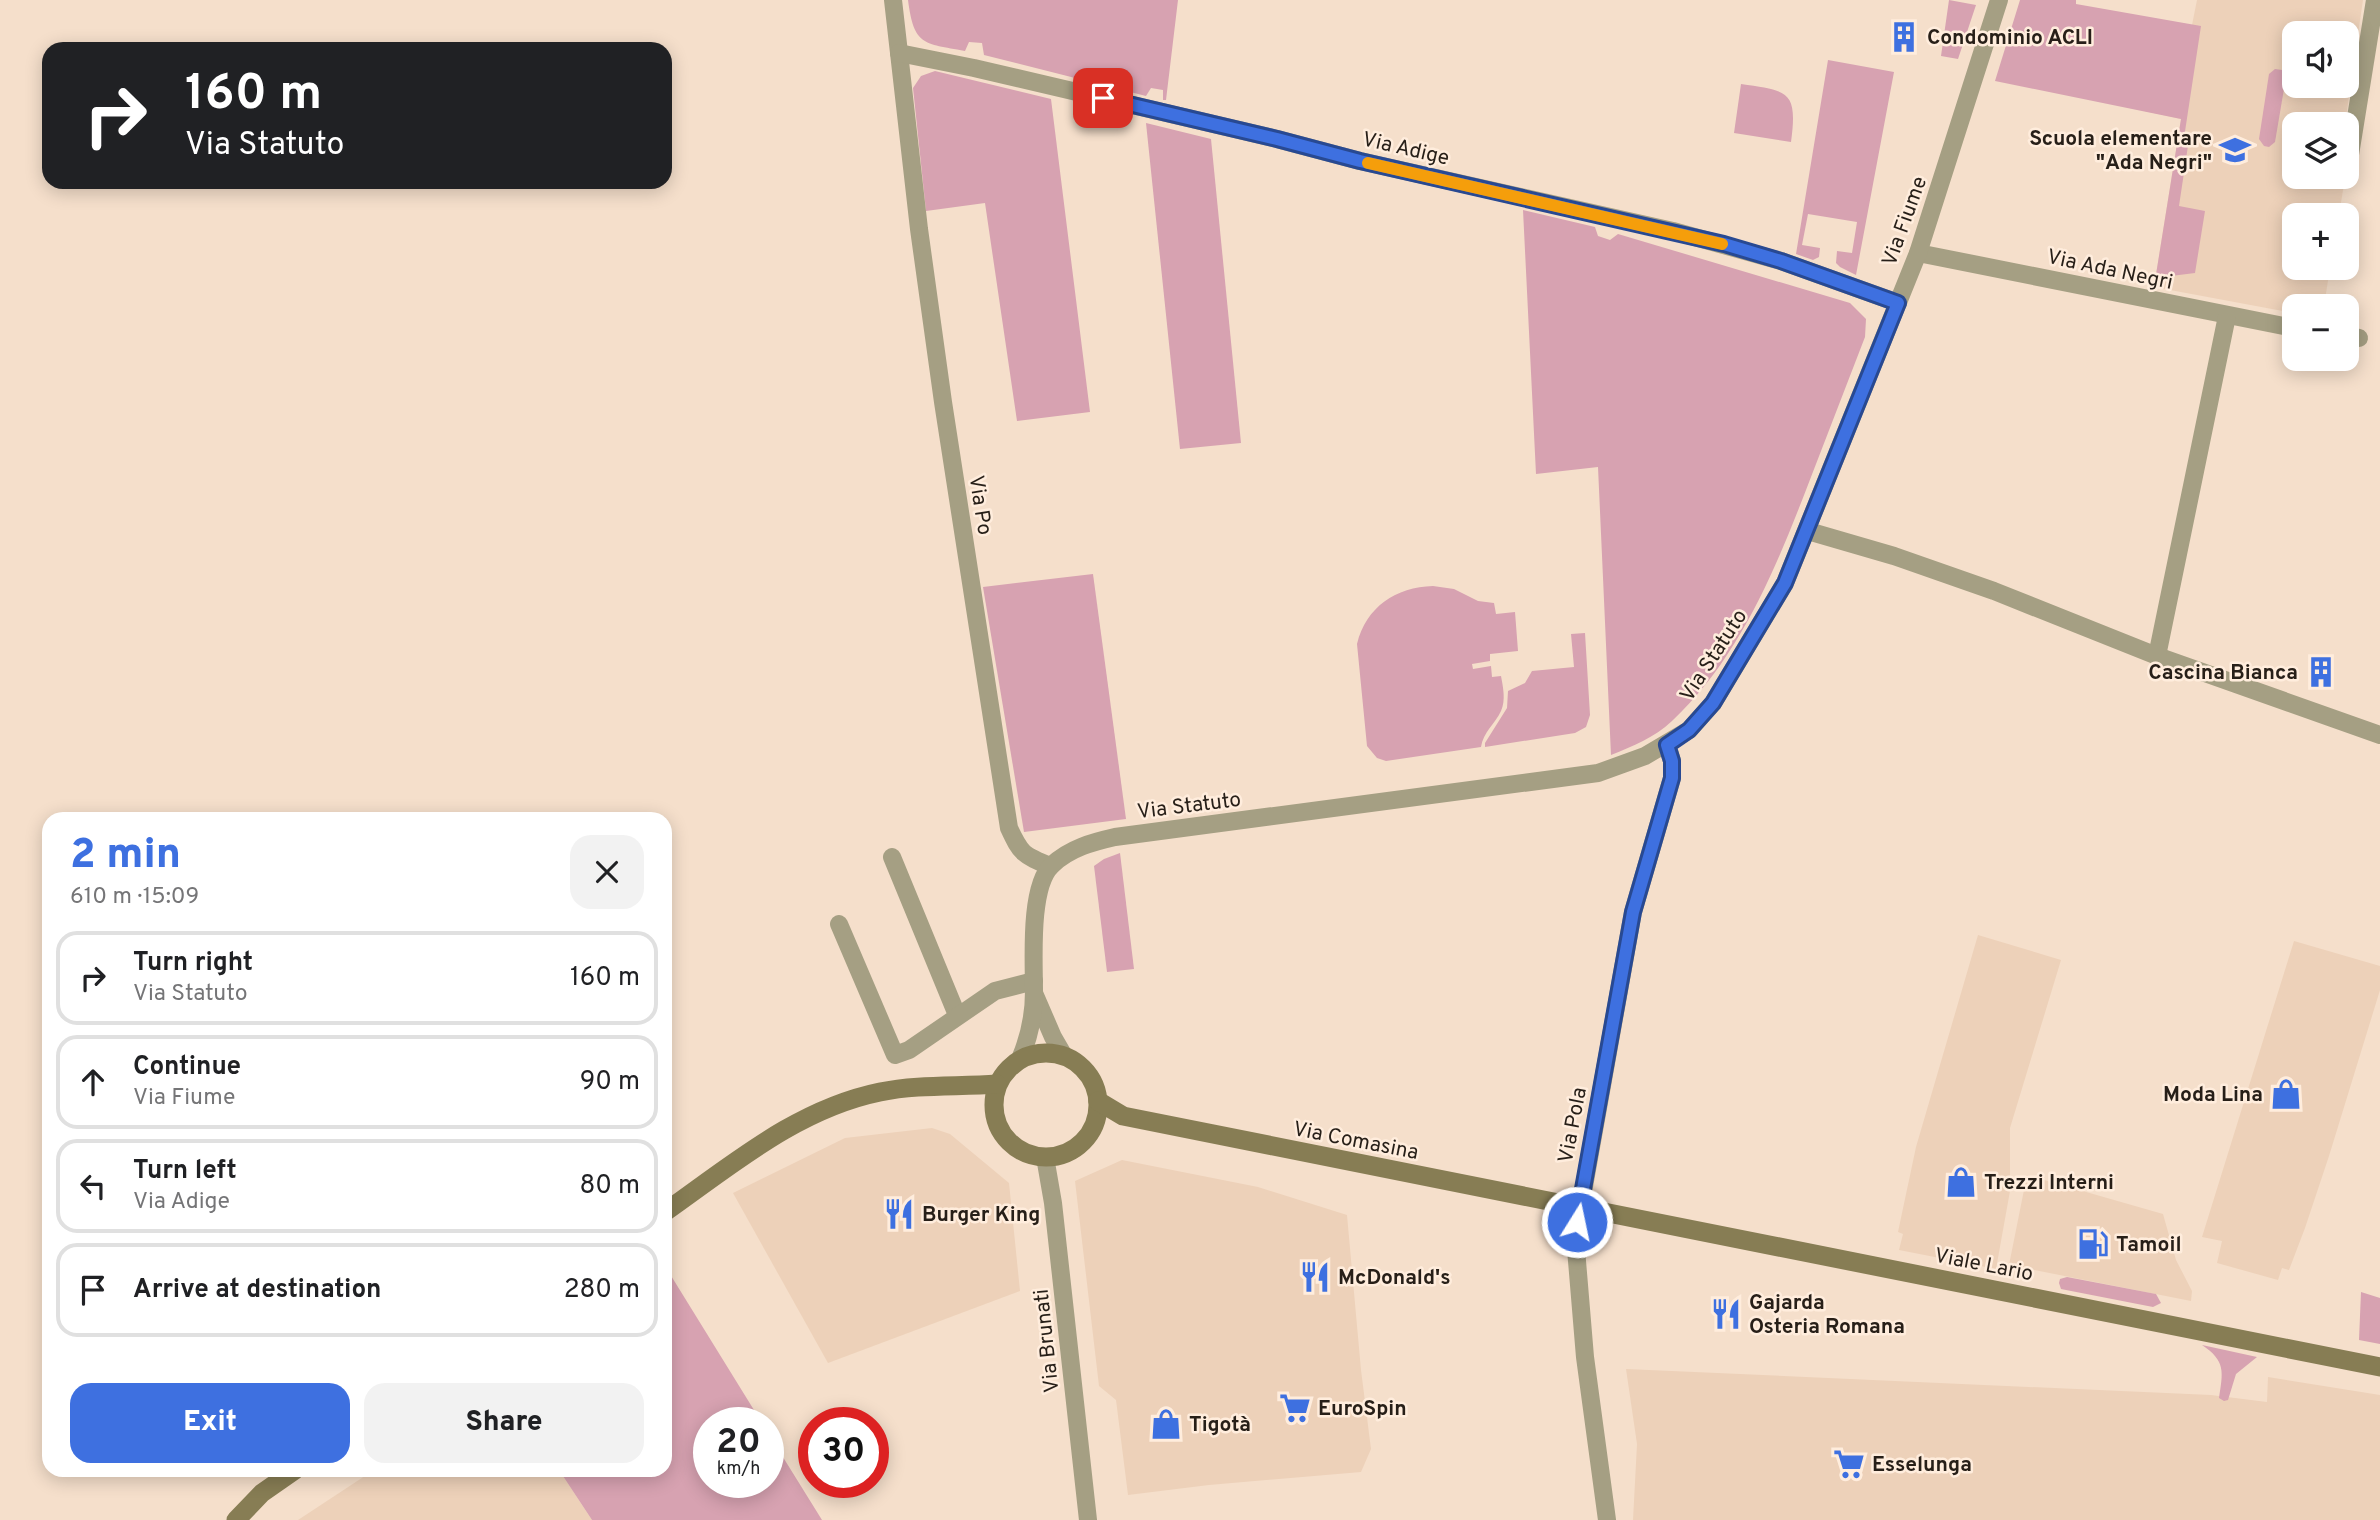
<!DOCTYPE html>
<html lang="en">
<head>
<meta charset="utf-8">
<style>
  body { margin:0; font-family:Overpass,sans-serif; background:#f2f2f2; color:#202124; height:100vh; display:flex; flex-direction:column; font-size:26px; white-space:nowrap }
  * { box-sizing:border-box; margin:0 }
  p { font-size:23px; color:#757577 }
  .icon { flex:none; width:38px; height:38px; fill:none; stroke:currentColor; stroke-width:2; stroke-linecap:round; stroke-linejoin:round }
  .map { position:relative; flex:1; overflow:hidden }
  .panel { position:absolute; left:42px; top:812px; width:630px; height:665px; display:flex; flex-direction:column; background:#fff; border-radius:21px; box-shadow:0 4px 18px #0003 }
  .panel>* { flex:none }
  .guide { position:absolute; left:42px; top:42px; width:630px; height:147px; border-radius:21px; box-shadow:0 4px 18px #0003; background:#202124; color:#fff; overflow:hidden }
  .fabs { position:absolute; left:2282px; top:21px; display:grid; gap:14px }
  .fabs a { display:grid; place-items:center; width:77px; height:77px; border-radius:14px; background:#fff; box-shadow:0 4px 18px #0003; font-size:35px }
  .speed { position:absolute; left:693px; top:1407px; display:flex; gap:14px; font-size:35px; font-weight:700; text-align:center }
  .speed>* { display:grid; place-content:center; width:91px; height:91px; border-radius:50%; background:#fff; box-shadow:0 4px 18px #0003; line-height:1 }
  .speed small { font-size:18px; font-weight:400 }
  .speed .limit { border:10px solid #d22; background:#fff; color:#111 }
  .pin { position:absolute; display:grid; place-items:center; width:60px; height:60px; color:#fff; margin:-30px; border-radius:14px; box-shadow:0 4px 10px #0006 }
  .me { position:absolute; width:77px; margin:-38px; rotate:10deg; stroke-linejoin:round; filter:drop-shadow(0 0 5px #0008) }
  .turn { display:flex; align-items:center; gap:24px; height:147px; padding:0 28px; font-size:32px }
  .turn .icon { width:91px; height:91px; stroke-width:2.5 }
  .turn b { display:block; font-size:49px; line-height:60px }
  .round { display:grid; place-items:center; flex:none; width:74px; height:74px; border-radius:21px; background:#f2f2f2 }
  .summary { display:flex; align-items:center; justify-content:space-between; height:119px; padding:0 28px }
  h1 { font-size:42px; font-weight:800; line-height:52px; color:#3e70e0 }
  .primary-button { display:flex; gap:14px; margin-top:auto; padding:14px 28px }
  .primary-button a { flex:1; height:80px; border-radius:21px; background:#3e70e0; color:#fff; font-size:28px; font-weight:800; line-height:80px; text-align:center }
  .primary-button a+a { background:#f2f2f2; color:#202124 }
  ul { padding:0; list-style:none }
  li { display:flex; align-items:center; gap:21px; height:94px; margin:0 14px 10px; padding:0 14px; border:4px solid #e0e0e0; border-radius:21px }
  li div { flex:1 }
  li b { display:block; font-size:26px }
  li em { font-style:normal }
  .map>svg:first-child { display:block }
  .built { fill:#edd1b9; fill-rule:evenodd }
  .green { fill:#d7a2b1 }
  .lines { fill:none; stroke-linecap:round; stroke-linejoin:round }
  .minor { stroke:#a59f83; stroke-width:18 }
  .secondary { stroke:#877d54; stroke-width:19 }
  .route-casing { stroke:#284992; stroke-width:18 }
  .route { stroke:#3e70e0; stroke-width:12 }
  .slow { stroke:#f59e0b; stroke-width:12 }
  .labels { text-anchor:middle; stroke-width:5; stroke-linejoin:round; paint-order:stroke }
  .poi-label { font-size:21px; font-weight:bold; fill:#271f18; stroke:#ffeddd; text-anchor:start }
  .street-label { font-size:21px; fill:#271f18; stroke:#ffeddd }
</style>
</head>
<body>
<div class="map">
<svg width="2380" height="1520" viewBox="0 0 2380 1520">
  <rect width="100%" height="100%" fill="#f5dfcb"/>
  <!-- built -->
  <g class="built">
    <path d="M2197 0H2363L2345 124H2294V177H2335L2344 184 2339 215H2294V268H2330L2324 306H2294V313L2154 287 2181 119 2090 99 2105 10 2192 25ZM2294 33H2347V86H2294Z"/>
    <polygon points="1978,935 2061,960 2010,1128 2010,1191 1996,1269 1899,1250 1903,1234 1898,1232 1916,1147"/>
    <polygon points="2294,941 2380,966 2380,990 2329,1156 2305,1228 2289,1270 2282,1268 2278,1280 2217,1263 2222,1241 2202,1237"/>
    <polygon points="932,1128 950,1134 1009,1183 1020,1291 828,1363 733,1193 845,1138"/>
    <polygon points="1122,1160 1258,1187 1347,1215 1361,1370 1371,1449 1361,1472 1209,1485 1128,1495 1116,1400 1099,1386 1075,1181"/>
    <polygon points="2027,1175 2163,1214 2176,1260 2192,1291 2191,1301 2009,1265"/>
    <polygon points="1626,1369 2211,1395 2267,1402 2268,1377 2380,1395 2380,1520 1633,1520 1637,1444"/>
    <polygon points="374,1470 559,1470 592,1520 298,1520"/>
  </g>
  <!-- green -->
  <g class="green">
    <path d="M908 0H1178L1166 100H1163V90L1151 88 1146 96 984 55 982 43 969 42 965 51C923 43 914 46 908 0Z"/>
    <polygon points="1949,0 1976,5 1958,59 1941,56"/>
    <polygon points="2020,0 2076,0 2076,4 2201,26 2184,138 2189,139 2179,206 2205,211 2195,273 2163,277 2160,288 2154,287 2181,119 1995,81"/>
    <polygon points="1828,60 1894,72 1856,275 1840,267 1836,263 1837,251 1852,253 1857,222 1808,214 1802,245 1820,248 1819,257 1813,260 1796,254"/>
    <polygon points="2275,69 2282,70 2286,77 2275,142 2269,147 2264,146 2259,139 2269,74"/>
    <polygon points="935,71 1051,99 1090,412 1017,421 985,203 926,211 913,88 921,76"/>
    <path d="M1741 84C1788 91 1798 90 1791 142L1734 133Z"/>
    <polygon points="1146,123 1211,139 1241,443 1180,449"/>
    <path d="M1523 210 1595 227 1598 236 1610 240 1618 234 1850 303 1866 319 1865 337C1847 384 1829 430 1811 477 1778 563 1741 657 1672 721 1654 738 1633 746 1611 755L1598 467 1536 474Z"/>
    <polygon points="1093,574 1126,819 1024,832 983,587"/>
    <path d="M1433 586 1454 589 1478 601 1494 603 1496 614 1515 612 1518 651 1490 654V661L1472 664 1473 669 1491 666 1492 677 1501 676C1503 687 1506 700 1501 711 1495 724 1483 732 1481 747L1386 761 1377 758 1367 746 1357 644C1366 607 1396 587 1433 586Z"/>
    <polygon points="1585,633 1590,715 1586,727 1575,733 1485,747 1485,743 1507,708 1508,691 1525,683 1532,671 1574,667 1571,634"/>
    <polygon points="1120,853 1134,969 1107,972 1094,866 1104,859"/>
    <polygon points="665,1266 762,1423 709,1423 709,1482 768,1482 768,1433 822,1520 592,1520 559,1470 665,1470"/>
    <polygon points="2067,1277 2156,1294 2161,1303 2153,1307 2066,1290 2061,1289 2059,1283 2060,1279"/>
    <polygon points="2361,1292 2380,1298 2380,1344 2359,1340"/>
    <path d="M2202 1345 2257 1357 2236 1374 2228 1400 2224 1401 2219 1398C2223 1372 2226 1361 2202 1345Z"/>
  </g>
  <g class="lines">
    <!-- minor -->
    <g class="minor">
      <path d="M893 0 919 229 943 402 1009 828C1021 854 1023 855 1050 866"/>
      <polyline points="899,53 974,68 1277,139 1360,161 1673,231 1781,261 1898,303"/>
      <polyline points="2348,167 2375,0"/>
      <polyline points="1918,253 2294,328"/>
      <polyline points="2347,336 2359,338"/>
      <polyline points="1808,531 1894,556 1994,591 2157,656 2380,735"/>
      <polyline points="2157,656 2227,316"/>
      <polyline points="892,857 957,1015"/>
      <polyline points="839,924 895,1055 909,1050 995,991 1034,981"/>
      <polyline points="1034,993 1053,1037 1064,1056"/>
      <path d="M1020 1059C1029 1038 1034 1013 1034 991 1034 961 1029 886 1052 865 1070 848 1093 842 1115 837L1598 773 1645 756 1689 730 1713 703 1785 583 1918 253 1999 0"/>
      <polyline points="1045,1157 1053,1203 1088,1520"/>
      <polyline points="1607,1520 1585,1357 1575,1237 1633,912 1672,778 1672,761 1667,745"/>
    </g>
    <!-- secondary -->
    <g class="secondary">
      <circle cx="1046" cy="1105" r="52"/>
      <polyline points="1098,1101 1123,1116 2380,1367"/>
      <path d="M665 1212C732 1165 797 1109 880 1092 919 1084 958 1087 997 1084"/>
      <polyline points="236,1520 262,1493 295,1470"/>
    </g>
  </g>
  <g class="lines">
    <defs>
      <polyline id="route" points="1103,98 1277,139 1360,161 1724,244 1781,261 1898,303 1785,583 1713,703 1689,730 1667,745 1672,761 1672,778 1633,912 1577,1222"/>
    </defs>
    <!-- route casing -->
    <use href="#route" class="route-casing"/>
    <!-- route -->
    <use href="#route" class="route"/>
    <!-- slow -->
    <polyline class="slow" points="1368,163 1722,244"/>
  </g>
  <!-- icons -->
  <defs>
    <symbol id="building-bare" viewBox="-9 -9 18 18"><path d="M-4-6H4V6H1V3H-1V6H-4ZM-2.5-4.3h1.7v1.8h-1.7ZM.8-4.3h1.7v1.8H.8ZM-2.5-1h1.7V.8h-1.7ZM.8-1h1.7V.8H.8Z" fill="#3e70e0" stroke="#ffeddd" stroke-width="2.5" paint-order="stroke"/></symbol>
    <symbol id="school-bare" viewBox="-9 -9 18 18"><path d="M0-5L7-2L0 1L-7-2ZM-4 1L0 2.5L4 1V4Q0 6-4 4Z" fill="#3e70e0" stroke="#ffeddd" stroke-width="2.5" paint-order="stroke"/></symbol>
    <symbol id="shop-bare" viewBox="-9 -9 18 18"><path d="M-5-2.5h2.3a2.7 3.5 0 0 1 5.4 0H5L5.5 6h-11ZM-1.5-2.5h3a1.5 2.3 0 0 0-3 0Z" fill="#3e70e0" stroke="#ffeddd" stroke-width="2.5" paint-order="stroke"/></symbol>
    <symbol id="restaurant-bare" viewBox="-9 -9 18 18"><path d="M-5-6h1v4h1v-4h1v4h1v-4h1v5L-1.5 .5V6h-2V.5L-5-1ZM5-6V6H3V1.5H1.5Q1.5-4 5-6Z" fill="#3e70e0" stroke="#ffeddd" stroke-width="2.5" paint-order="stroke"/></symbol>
    <symbol id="fuel-bare" viewBox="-9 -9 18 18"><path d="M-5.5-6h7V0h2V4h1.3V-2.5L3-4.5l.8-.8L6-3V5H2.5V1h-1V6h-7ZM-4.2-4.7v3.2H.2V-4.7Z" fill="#3e70e0" stroke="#ffeddd" stroke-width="2.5" paint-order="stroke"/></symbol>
    <symbol id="supermarket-bare" viewBox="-9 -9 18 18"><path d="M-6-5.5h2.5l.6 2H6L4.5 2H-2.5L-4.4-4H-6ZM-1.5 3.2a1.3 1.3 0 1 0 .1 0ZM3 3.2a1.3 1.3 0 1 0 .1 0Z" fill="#3e70e0" stroke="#ffeddd" stroke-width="2.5" paint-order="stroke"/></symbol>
  </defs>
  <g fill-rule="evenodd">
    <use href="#building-bare" x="1882" y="15" width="44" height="44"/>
    <use href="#school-bare" x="2213" y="128" width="44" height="44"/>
    <use href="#building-bare" x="2299" y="650" width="44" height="44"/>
    <use href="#shop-bare" x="2264" y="1072" width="44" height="44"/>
    <use href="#shop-bare" x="1939" y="1160" width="44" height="44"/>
    <use href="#restaurant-bare" x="877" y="1192" width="44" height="44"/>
    <use href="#fuel-bare" x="2071" y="1222" width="44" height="44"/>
    <use href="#restaurant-bare" x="1293" y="1255" width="44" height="44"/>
    <use href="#restaurant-bare" x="1704" y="1292" width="44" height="44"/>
    <use href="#supermarket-bare" x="1273" y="1386" width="44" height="44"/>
    <use href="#shop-bare" x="1144" y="1402" width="44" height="44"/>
    <use href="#supermarket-bare" x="1827" y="1442" width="44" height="44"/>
  </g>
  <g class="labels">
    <!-- poi labels -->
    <g class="poi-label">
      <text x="1927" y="44">Condominio ACLI</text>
      <text x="2212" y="145" text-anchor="end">Scuola elementare<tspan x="2212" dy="24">"Ada Negri"</tspan></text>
      <text x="2298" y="679" text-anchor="end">Cascina Bianca</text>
      <text x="2263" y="1101" text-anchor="end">Moda Lina</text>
      <text x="1984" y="1189">Trezzi Interni</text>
      <text x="922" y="1221">Burger King</text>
      <text x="2116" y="1251">Tamoil</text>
      <text x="1338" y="1284">McDonald's</text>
      <text x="1749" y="1309">Gajarda<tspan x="1749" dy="24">Osteria Romana</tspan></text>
      <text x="1318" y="1415">EuroSpin</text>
      <text x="1189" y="1431">Tigotà</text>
      <text x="1872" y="1471">Esselunga</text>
    </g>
    <!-- street labels -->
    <g class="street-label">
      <text transform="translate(1406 148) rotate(13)" y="7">Via Adige</text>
      <text transform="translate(1904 221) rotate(-70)" y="7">Via Fiume</text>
      <text transform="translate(2110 269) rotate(12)" y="7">Via Ada Negri</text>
      <text transform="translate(981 505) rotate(81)" y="7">Via Po</text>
      <text transform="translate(1713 655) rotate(-57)" y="7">Via Statuto</text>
      <text transform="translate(1189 805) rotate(-7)" y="7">Via Statuto</text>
      <text transform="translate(1572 1125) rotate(-79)" y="7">Via Pola</text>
      <text transform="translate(1356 1140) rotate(11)" y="7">Via Comasina</text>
      <text transform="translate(1984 1264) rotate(11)" y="7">Viale Lario</text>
      <text transform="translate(1046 1341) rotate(-96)" y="7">Via Brunati</text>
    </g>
  </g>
</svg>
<div class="fabs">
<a><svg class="icon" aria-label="sound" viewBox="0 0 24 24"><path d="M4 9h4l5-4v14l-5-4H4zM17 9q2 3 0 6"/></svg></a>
<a><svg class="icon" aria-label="layers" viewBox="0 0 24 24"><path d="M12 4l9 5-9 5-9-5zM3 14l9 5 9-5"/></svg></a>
<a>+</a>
<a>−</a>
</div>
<div class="speed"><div>20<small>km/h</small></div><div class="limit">30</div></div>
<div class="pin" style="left:1103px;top:98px;background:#d93025"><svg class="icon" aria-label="arrive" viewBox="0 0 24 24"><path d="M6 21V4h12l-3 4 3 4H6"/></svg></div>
<svg class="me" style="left:1577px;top:1222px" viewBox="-20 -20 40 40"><circle r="17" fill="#3e70e0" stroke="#fff" stroke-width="3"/><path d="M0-11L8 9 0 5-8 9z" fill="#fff"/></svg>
<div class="guide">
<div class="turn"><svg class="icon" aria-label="right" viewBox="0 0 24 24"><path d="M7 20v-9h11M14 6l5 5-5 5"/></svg><div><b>160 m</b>Via Statuto</div></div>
</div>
<section class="panel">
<div class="summary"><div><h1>2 min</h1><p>610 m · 15:09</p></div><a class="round"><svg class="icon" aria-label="close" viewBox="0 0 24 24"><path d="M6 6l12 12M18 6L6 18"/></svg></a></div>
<ul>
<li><svg class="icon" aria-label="right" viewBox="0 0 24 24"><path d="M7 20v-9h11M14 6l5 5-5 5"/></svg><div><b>Turn right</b><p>Via Statuto</p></div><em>160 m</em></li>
<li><svg class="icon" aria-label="ahead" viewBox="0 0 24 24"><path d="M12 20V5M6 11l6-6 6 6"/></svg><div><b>Continue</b><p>Via Fiume</p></div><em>90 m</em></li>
<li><svg class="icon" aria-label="left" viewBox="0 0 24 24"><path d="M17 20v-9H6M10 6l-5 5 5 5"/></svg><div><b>Turn left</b><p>Via Adige</p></div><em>80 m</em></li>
<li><svg class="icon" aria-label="arrive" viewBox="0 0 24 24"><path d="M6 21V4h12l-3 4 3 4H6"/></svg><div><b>Arrive at destination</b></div><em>280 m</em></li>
</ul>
<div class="primary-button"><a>Exit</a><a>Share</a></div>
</section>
</div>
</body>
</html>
